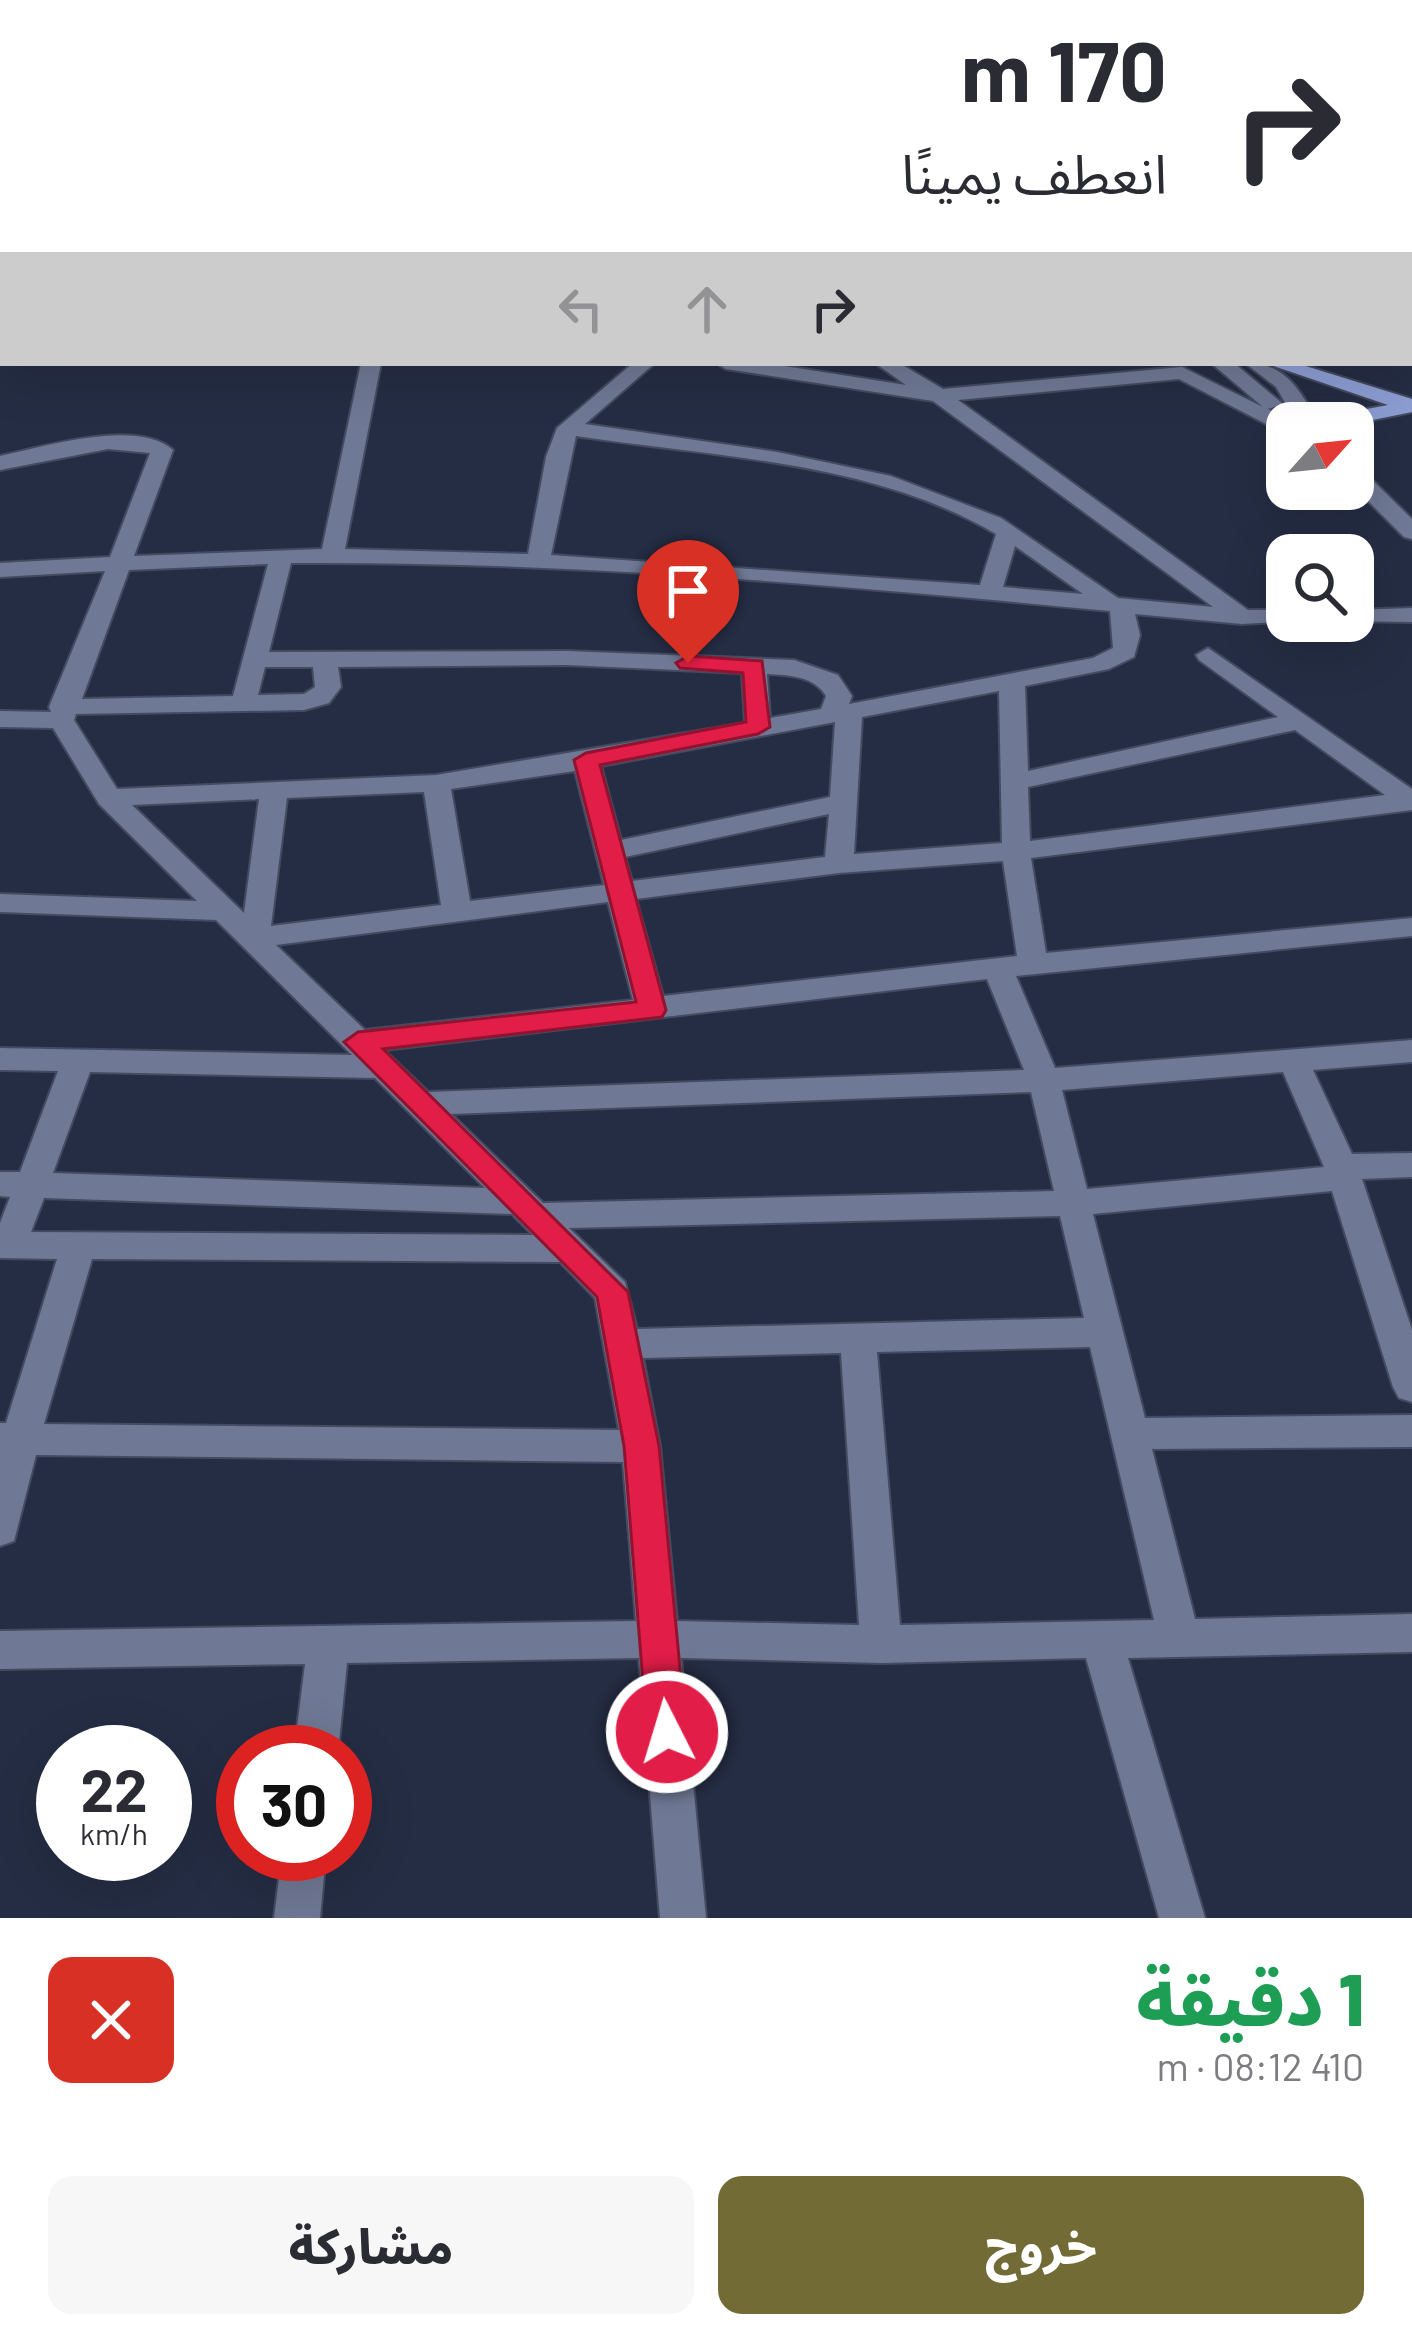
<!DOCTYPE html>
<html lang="ar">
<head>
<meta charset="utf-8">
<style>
  body { margin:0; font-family:Barlow,"Noto Sans Arabic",sans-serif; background:#f7f7f7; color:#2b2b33; direction:rtl; height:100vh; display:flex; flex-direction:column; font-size:45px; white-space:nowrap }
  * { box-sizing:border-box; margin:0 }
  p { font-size:39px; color:#7c7c81 }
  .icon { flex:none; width:66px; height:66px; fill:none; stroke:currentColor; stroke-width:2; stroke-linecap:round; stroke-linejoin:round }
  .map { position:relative; height:1918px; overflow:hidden; direction:ltr }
  .sheet { display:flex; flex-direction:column; background:#fff; flex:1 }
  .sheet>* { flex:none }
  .banner { position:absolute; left:0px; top:0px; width:1413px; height:366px; box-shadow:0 12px 48px #0002; direction:rtl; background:#fff; color:#2b2b33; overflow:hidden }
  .needle { width:78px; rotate:63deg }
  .tools { position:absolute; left:1266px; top:402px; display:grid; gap:24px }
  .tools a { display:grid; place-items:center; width:108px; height:108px; border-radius:24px; background:#fff; box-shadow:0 12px 48px #0002; font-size:60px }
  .speed { position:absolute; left:36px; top:1725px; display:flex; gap:24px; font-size:60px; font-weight:700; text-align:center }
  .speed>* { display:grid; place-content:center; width:156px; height:156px; border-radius:50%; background:#fff; box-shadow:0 12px 48px #0002; line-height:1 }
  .speed small { font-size:30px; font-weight:400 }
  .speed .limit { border:18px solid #d22; background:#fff; color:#111 }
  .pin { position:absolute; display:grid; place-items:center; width:102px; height:102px; color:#fff; margin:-123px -51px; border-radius:50% 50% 50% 0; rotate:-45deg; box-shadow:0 0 12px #0007 }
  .pin .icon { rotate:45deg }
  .me { position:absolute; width:132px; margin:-66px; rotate:355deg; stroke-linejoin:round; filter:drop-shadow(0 0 9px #0008) }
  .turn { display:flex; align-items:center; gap:42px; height:252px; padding:0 48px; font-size:54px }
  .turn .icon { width:156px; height:156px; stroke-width:2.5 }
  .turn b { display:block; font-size:84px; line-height:102px }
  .lanes { display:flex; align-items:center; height:114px; padding:0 48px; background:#0003; justify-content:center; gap:60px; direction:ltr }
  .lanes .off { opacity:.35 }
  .round { display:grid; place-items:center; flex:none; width:126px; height:126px; border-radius:24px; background:#f7f7f7 }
  .head { display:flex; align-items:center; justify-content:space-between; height:204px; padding:0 48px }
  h1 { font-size:72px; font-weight:800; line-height:90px; color:#1e9e55 }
  .action { display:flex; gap:24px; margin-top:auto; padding:24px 48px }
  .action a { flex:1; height:138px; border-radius:24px; background:#736b36; color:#fff; font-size:48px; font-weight:800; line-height:138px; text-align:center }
  .action a+a { background:#f7f7f7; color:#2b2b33 }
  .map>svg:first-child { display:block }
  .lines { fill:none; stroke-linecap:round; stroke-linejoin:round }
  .minor-casing { stroke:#444a5f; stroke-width:4 }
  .major-casing { stroke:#444a5f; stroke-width:4 }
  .minor { fill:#6f7894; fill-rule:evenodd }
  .major { fill:#8c9dd2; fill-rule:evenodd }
  .route { fill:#e11d48; stroke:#92132f; stroke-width:3 }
</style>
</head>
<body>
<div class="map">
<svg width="1412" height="1918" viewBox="0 0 1412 1918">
  <rect width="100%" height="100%" fill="#252d44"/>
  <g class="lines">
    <defs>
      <g id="minor">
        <polygon points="71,0 99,0 101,3 73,3"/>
        <polygon points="270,0 289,0 291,3 272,3"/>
        <polygon points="900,0 914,0 916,3 902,3"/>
        <polygon points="3,80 3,91 0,92 0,81"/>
        <path d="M361 363H381L345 549 528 554 546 457 557 428 633 363H655L585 424 777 452 891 476 1001 518 1118 598 1213 607 933 401 726 369 716 363H765L906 385 875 363H899L943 389 1182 367 1263 407 1211 363H1234L1283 404 1268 409 1295 423H1287V433L1280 431 1179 379 958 400 1248 610H1287V621H1296L1242 624 1135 614 1140 635 1134 657 1109 669 1025 686 1028 771 1278 717 1199 660 1196 655 1208 648 1412 789V810L1031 858 1046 953 1412 918V936L1016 976 1055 1068 1412 1040V1062L1313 1070 1352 1154 1412 1153V1177L1362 1179 1412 1330V1402L1399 1398 1393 1387 1332 1191 1093 1214 1145 1418 1412 1415V1447L1152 1449 1195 1619 1412 1614V1652L1128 1658 1205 1918H1159L1086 1658 881 1663 681 1658 706 1918H660L639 1658 347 1663 338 1752H294L305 1664 0 1669V1631L636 1621 623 1462 36 1455 14 1541 0 1546V1423H6L57 1259 0 1258V1223L10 1197 0 1196V1172H20L58 1071 0 1070V1048L352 1055 216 920 0 912V894L197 901 99 804 53 728 0 727V711L51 712 49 707 105 571 0 577V563L110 557 150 453 108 449 0 470V456C44 447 136 418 173 450L134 556 322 549ZM576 436C715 457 872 461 996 534L980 585 551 555ZM1015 546 1083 594 1003 587ZM291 563C565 561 838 585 1110 611L1113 648 1093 658 849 704 852 696 838 675 794 660 567 651 269 652ZM268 564 233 696 82 699 129 570ZM567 665 742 673 745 723 436 775 117 789 74 720 76 714 304 710 329 703 341 687 338 667ZM265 667H313L315 687 304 694 258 695ZM767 674C789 675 814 676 826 696L821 709 770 718ZM999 691 1002 843 854 854 862 717ZM835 722 830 797 621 840 601 766ZM1295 730 1385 795 1030 841 1028 787ZM575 771 604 885 470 901 451 789ZM424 792 441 905 271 926 287 798ZM259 799 244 913 132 805ZM829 814 825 857 632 881 625 857ZM1003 861 1017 956 663 996 636 899 839 873ZM608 902 633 1000 365 1030 276 945ZM987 979 1024 1070 428 1092 384 1050ZM90 1072 375 1078 485 1188 53 1173ZM1283 1072 1324 1167 1087 1189 1062 1090ZM1031 1092 1054 1191 543 1203 451 1114ZM44 1198 512 1214 533 1235 31 1232ZM1060 1216 1084 1318 637 1329 625 1282 569 1228ZM92 1259 560 1262 595 1298 619 1430 44 1424ZM1090 1347 1154 1620 900 1625 877 1352ZM841 1353 859 1625 677 1621 660 1446 643 1358Z"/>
        <path d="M1245 363C1287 363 1299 390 1319 423H1297L1276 387Z"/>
        <polygon points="1353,467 1361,469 1412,519 1412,539 1404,537 1353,486"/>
        <polygon points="1412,608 1412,622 1344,621 1353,621 1353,610"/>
        <polygon points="282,1854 326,1854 320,1918 274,1918"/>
      </g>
      <g id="major">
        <polygon points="7,0 34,0 36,3 9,3"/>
        <polygon points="1265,363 1296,363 1412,399 1412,412 1353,424 1313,423 1324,417 1388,405"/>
      </g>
    </defs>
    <!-- minor casing -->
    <use href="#minor" class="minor-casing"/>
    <!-- major casing -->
    <use href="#major" class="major-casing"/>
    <!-- minor -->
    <use href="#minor" class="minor"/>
    <!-- major -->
    <use href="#major" class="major"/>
  </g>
  <!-- route -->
  <polygon class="route" points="688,656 762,661 770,727 758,734 600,765 666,1010 662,1017 383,1049 628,1292 659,1446 686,1732 680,1745 667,1750 653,1745 647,1732 624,1446 597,1297 344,1042 358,1032 636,1002 574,760 586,753 746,722 743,673 680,668 676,663"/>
</svg>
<div class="tools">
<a><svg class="needle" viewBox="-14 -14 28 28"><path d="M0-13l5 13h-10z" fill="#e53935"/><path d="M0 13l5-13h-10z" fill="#7c7c81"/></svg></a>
<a><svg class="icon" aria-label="search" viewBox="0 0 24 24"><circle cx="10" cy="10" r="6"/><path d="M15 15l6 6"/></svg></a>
</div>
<div class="speed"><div>22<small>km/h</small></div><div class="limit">30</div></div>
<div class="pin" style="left:688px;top:663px;background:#d93025"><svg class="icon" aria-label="arrive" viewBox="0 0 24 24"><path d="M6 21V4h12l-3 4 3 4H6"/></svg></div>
<svg class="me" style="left:667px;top:1732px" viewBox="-20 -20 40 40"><circle r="17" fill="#e11d48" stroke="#fff" stroke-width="3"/><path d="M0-11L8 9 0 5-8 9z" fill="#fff"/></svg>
<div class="banner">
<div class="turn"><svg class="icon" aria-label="right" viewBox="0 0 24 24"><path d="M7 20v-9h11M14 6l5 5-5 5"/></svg><div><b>170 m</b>انعطف يمينًا</div></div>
<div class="lanes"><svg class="icon off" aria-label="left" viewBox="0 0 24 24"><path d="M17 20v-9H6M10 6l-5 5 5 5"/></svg><svg class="icon off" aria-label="ahead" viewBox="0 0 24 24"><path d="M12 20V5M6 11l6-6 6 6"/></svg><svg class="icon" aria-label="right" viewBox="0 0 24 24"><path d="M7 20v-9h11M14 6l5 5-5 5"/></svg></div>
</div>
</div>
<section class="sheet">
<div class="head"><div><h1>1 دقيقة</h1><p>410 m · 08:12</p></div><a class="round" style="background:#d93025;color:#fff"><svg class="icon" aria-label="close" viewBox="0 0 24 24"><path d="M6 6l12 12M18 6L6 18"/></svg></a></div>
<div class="action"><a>خروج</a><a>مشاركة</a></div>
</section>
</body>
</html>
